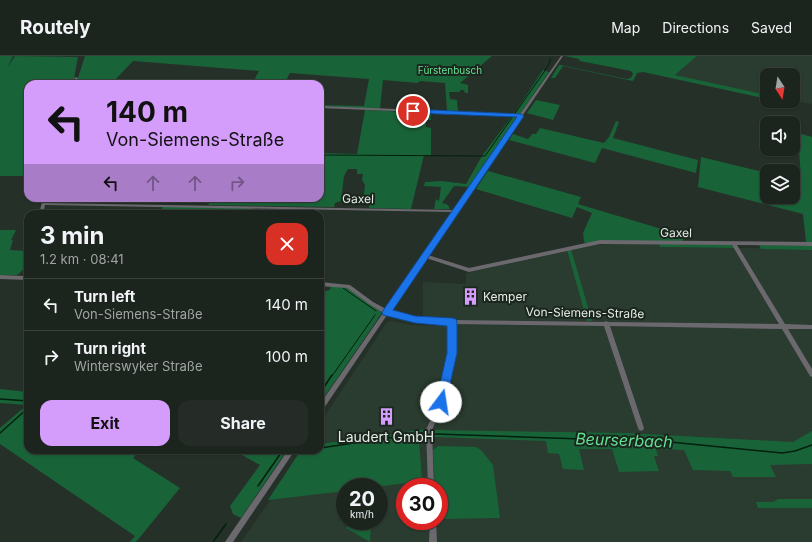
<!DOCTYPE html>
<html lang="en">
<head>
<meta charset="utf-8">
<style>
  body { margin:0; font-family:Inter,sans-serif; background:#252c27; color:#f1f3f6; height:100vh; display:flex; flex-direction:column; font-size:15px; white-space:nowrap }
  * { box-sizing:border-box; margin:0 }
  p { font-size:13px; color:#a0a4a4 }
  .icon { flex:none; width:22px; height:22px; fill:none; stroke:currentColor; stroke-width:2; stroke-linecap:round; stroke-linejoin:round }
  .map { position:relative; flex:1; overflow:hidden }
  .drawer { position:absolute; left:24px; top:154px; width:300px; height:244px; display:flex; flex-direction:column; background:#1c241e; border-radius:12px; box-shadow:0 1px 3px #0004,0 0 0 1px #3a413c }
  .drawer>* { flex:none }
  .hud { position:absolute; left:24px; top:24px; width:300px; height:122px; border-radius:12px; box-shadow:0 1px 3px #0004,0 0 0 1px #3a413c; background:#d49cfb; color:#111; overflow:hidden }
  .needle { width:26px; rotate:168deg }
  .controls { position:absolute; left:760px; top:12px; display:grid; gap:8px }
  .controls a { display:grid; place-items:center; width:40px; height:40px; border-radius:8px; background:#1c241e; box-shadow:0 1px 3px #0004,0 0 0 1px #3a413c; font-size:20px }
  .speed { position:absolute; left:336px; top:422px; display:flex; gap:8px; font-size:20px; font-weight:700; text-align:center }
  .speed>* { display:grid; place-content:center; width:52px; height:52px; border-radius:50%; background:#1c241e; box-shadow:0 1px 3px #0004,0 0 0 1px #3a413c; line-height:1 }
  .speed small { font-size:10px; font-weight:400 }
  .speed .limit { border:6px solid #d22; background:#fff; color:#111 }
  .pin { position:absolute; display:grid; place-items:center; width:34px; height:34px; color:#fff; margin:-17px; border:2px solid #fff; border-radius:50%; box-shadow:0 1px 4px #0007 }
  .me { position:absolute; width:44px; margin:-22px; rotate:14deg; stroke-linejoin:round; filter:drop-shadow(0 0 3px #0008) }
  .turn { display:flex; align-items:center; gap:14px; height:84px; padding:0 16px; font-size:18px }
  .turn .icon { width:52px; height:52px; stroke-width:2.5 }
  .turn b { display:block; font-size:28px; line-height:34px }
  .lanes { display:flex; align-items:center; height:38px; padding:0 16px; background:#0003; justify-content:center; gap:20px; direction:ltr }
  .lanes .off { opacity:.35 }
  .round { display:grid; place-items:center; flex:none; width:42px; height:42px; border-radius:12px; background:#252c27 }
  .headline { display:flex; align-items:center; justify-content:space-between; height:68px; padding:0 16px }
  h1 { font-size:24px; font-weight:700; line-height:30px }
  .button { display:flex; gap:8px; margin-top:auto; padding:8px 16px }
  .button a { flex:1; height:46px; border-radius:12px; background:#d49cfb; color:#111; font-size:16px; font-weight:700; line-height:46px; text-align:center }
  .button a+a { background:#252c27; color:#f1f3f6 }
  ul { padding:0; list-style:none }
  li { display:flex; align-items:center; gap:12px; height:52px; padding:0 16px; border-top:1px solid #3a413c }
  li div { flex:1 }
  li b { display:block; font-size:15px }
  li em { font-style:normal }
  header { display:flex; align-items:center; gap:24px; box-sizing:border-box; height:56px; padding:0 20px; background:#1c241e; border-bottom:1px solid #3a413c }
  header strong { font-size:19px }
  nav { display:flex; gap:22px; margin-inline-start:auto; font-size:14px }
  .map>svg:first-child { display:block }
  .built { fill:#2a3b2f; fill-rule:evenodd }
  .green { fill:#196338 }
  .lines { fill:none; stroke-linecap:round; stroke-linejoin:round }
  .stream-far1 { stroke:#02200d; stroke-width:1 }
  .stream { stroke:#02200d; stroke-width:1.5 }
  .minor { fill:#6b686e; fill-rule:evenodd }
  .route { fill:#1a73e8; stroke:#114b97 }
  .labels { text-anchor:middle; stroke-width:4; stroke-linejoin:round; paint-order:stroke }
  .far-park-label { font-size:10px; fill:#64e092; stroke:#1b261e }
  .street-label { font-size:12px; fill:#e5ece6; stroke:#1b261e }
  .poi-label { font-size:12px; fill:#e5ece6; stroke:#1b261e; text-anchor:start }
  .near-poi-label { font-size:14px; fill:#e5ece6; stroke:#1b261e }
  .near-water-label { font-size:16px; font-style:italic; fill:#63e092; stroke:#1b261e }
</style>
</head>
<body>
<header>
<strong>Routely</strong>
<nav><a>Map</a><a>Directions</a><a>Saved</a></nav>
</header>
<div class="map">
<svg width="812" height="486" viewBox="0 0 812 486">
  <rect width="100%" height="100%" fill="#253028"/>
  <!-- built -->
  <g class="built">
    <polygon points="697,0 812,0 812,48 793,45 793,19 767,19 767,39 675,19"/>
    <path d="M611 188H659L660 191 812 193V486H241L271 443 345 434V465H379V431H367L419 383 425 373 322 388H320V367L387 266 392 265 411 269 445 270 443 263 423 260V226L466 228V217L596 189ZM405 431H439V465H405Z"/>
  </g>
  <!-- green -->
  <g class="green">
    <polygon points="0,0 13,0 7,12 15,0 78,1 73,28 28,28 28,120 0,120"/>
    <polygon points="85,0 492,0 460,27 468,29 468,37 465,37 464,34 460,34 460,36 449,36 450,43 457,44 458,55 447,55 445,27 420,25 418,27 383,24 380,53 320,50 320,49 364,50 369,23 290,17 284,28 252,28 259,15 133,5 111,28 76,28"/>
    <polygon points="565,0 697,0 675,19 767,39 767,43 643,16 637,17 633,25 563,10 555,22 551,22 559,9 561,9 627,23 631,22 633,18 631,15 580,5 579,3"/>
    <polygon points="543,14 549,16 520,58 514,58"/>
    <polygon points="536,44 560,49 553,64 527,57"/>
    <polygon points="365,54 431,57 431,64 426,64 426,71 431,72 431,99 424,99 411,153 369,152 371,140 364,139 365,129 362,124 363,118 357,118 357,113 348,113 344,120 341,145 335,147 334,151 208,149 212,142 320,142 320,97 357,98"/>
    <polygon points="512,60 518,60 469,131 454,130 442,147 448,149 450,153 434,153 436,143 439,145 441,131 424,130 425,126 442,125 466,128 482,100"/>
    <polygon points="616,65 619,66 613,82 698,104 696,117 602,92 595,107 509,84 513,78 528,83 532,78 536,78 540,72 604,87 609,81"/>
    <polygon points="798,77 812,81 812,187 806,187 803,158 698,131 701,101 767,117 767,141 793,141 793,123 801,124"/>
    <polygon points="488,115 581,141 578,148 685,180 683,184 681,186 586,187 584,186 583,177 592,157 577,151 572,162 476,133"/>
    <polygon points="71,142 108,142 104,147 69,147"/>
    <polygon points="163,150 251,152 249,158 159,158"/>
    <polygon points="0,174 16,174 11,184 13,184 10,194 28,195 23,214 17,219 0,219"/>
    <polygon points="659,188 731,189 735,192 660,191"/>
    <polygon points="759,189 812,190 812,194 761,193"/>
    <polygon points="571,193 592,265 587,265 567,194"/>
    <polygon points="331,229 343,229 382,257 320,347 320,337 323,332 320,331 320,246 323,245 325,235 330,234"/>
    <polygon points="0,333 28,336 28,394 140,394 133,402 180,432 136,486 130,486 135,480 0,388 0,372 27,349 0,347"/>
    <polygon points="425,373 425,383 419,383 422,425 375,431 345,431 345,435 268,444 301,394 320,394 320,388"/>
    <polygon points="434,374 627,377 793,386 812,375 812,408 770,409 776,421 733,421 730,415 693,414 684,394 656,393 658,400 654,400 659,415 619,416 612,393 579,393 584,414 563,413 559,398 548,397 546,385 434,381 432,379 432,375"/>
    <polygon points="438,390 476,391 482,395 493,409 500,462 439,463 439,431 435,431 433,394"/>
    <polygon points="233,394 287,394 241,462 233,458 230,450 260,409"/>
    <polygon points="778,443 812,443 812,452 758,452 756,446 773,446"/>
    <polygon points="350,465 371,465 370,486 346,472"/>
  </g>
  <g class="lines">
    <!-- stream-far1 -->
    <g class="stream-far1">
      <polyline points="320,99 485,100 544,16 550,6 550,2"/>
      <polyline points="343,232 376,255"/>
      <polyline points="332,320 375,259"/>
    </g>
    <!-- stream -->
    <g class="stream">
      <polyline points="320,337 332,319"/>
      <polyline points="0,343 28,345"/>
      <polyline points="0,377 28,352"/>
      <polyline points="435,378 670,386 782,397 795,395 812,389"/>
      <polyline points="320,392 423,377"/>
      <polyline points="258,430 283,394"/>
      <polyline points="213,486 226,468"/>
    </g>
    <!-- minor -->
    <g class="minor">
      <path d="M561 0H563L428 199 469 212 600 184 812 186V190L737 189 785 268 812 269V273H788L812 313V321L810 320 782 273 610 270 644 372 643 374 641 375 639 374 638 372 604 270 455 268 456 287 452 315 444 346 432 374 434 431H428L426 374 438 346 446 315 450 287 449 268 415 266 387 259 322 355 320 356V348L383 257 369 248 347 232 320 230V226L350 229 373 246 386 253 452 156 45 149 43 158H39L43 142H47L46 147 454 154 519 60 320 52V50L520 58ZM600 188 732 189 779 268 608 266 606 265 604 266 452 264 415 262 390 255 426 202 469 216Z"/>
      <polygon points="75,21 78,22 77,28 73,28"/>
      <polygon points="28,212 28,224 0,223 0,219 24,220 26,214"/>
      <polygon points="288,394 295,394 233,486 225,486"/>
      <polygon points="430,465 436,465 437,486 429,486"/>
    </g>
  </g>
  <!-- route -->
  <polygon class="route" points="411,53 521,58 524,60 393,254 415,260 452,262 456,263 457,266 457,297 446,346 445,350 441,351 437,350 436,346 447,297 447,270 415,267 383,259 382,256 517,61 413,57 410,55"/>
  <!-- icons -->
  <defs>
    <symbol id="building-bare" viewBox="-9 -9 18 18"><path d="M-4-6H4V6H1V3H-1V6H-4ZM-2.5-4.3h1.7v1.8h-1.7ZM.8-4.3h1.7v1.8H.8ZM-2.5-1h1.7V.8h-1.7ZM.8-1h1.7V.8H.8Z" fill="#d49cfb" stroke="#1b261e" stroke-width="2.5" paint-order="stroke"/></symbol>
  </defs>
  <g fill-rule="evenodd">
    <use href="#building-bare" x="458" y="228" width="25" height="25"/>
    <use href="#building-bare" x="374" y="348" width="25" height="25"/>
  </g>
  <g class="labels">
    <!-- far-park labels -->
    <g class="far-park-label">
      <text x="450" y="18">Fürstenbusch</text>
    </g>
    <!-- street labels -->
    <g class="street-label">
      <text transform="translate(358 143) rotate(1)" y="4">Gaxel</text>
      <text transform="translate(676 177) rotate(1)" y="4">Gaxel</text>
      <text transform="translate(585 257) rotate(1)" y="4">Von-Siemens-Straße</text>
    </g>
    <!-- poi labels -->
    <g class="poi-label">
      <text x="483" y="245">Kemper</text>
    </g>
    <!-- near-poi labels -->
    <g class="near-poi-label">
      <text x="386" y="386">Laudert GmbH</text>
    </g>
    <!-- near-water labels -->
    <g class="near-water-label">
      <text transform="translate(624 384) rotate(2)" y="6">Beurserbach</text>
    </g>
  </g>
</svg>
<div class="controls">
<a><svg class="needle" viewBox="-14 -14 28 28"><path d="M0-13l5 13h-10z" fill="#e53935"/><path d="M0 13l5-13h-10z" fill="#a0a4a4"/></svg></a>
<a><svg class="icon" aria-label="sound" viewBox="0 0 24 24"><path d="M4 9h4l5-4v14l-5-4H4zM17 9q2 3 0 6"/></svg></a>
<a><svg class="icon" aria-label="layers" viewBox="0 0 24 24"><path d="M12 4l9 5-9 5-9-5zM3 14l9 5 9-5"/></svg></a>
</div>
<div class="speed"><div>20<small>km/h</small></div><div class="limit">30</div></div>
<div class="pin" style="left:413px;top:55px;background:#d93025"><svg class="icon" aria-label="arrive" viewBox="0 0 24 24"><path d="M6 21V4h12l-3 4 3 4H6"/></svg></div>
<svg class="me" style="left:441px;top:346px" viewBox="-20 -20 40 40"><circle r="19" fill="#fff"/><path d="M0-13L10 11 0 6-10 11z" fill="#1a73e8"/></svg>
<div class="hud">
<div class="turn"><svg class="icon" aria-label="left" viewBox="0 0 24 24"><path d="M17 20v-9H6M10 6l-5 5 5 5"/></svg><div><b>140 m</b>Von-Siemens-Straße</div></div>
<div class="lanes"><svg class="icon" aria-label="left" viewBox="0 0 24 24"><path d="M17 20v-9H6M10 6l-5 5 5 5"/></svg><svg class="icon off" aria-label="ahead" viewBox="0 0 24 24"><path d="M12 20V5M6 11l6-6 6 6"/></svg><svg class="icon off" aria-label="ahead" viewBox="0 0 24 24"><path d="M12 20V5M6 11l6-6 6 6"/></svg><svg class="icon off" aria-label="right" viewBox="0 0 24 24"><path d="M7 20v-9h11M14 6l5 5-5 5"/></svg></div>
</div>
<section class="drawer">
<div class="headline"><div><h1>3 min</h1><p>1.2 km · 08:41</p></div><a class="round" style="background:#d93025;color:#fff"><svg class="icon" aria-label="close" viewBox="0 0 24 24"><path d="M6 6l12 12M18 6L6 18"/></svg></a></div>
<ul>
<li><svg class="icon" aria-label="left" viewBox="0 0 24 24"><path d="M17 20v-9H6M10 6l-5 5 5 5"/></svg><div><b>Turn left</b><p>Von-Siemens-Straße</p></div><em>140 m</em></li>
<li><svg class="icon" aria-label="right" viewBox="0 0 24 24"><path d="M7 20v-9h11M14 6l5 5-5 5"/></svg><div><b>Turn right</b><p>Winterswyker Straße</p></div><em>100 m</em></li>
</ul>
<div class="button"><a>Exit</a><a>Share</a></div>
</section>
</div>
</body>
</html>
